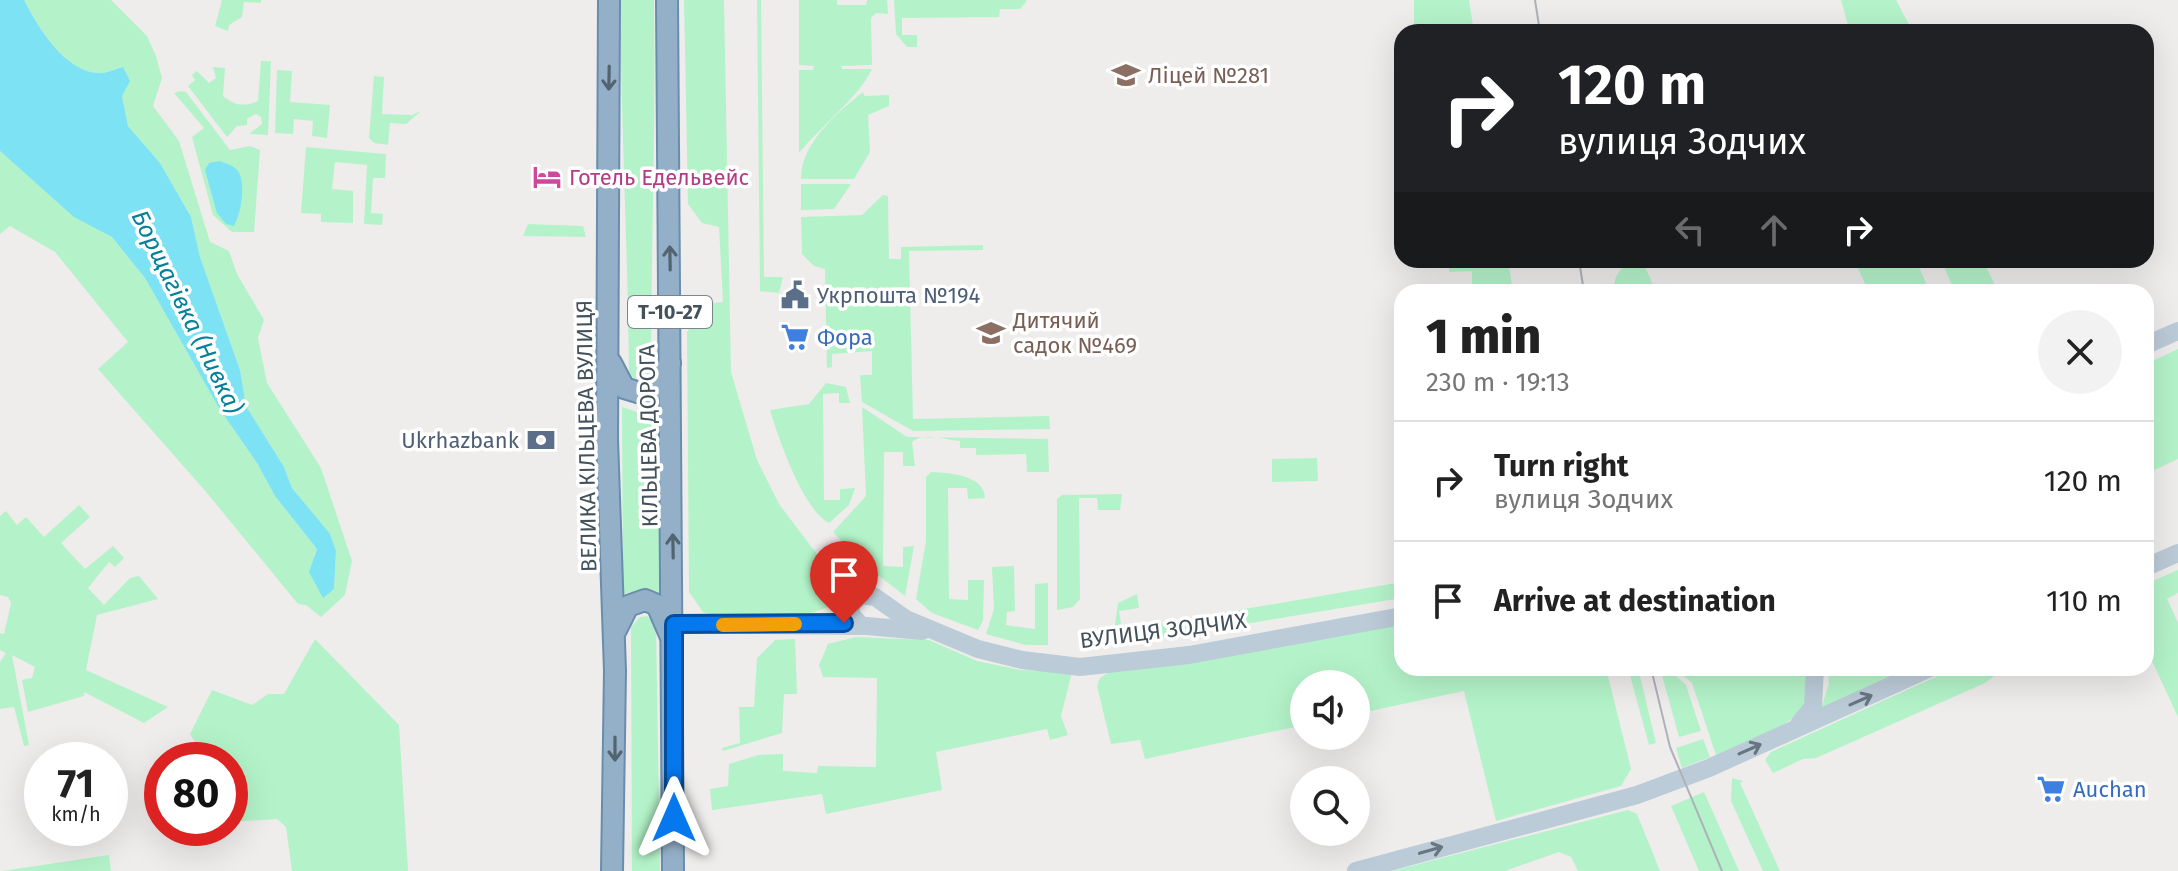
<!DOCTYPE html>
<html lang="en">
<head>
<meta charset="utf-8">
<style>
  body { margin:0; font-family:"Fira Sans",sans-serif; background:#f2f2f2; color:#222; height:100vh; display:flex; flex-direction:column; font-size:30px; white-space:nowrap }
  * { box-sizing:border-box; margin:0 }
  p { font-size:26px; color:#767676 }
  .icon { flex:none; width:44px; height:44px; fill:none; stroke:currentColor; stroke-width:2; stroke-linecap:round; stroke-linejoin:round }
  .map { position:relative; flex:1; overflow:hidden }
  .panel { position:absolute; left:1394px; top:284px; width:760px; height:392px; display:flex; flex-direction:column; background:#fff; border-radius:24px; box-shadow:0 8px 32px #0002 }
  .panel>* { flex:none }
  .top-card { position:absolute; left:1394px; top:24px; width:760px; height:244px; border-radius:24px; box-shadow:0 8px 32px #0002; background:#202124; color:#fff; overflow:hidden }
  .fabs { position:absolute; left:1290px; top:670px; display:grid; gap:16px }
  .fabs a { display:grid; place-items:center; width:80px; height:80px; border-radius:50%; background:#fff; box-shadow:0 8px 32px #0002; font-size:40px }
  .speed { position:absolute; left:24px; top:742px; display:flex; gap:16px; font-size:40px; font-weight:700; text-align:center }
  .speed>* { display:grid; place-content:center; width:104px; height:104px; border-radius:50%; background:#fff; box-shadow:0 8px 32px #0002; line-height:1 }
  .speed small { font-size:20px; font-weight:400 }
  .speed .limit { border:12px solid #d22; background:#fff; color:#111 }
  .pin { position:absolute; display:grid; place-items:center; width:68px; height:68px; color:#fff; margin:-82px -34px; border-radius:50% 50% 50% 0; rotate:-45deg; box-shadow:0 0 8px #0007 }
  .pin .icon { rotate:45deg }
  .me { position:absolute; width:88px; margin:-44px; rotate:0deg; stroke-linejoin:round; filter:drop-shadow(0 0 6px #0008) }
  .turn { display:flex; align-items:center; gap:28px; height:168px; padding:0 32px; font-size:36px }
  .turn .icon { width:104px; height:104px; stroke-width:2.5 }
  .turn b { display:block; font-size:56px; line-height:68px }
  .lanes { display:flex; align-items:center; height:76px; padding:0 32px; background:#0003; justify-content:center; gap:40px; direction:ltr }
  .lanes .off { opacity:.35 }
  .round { display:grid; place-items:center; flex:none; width:84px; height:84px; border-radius:42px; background:#f2f2f2 }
  .headline { display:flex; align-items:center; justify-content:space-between; height:136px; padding:0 32px }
  h1 { font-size:48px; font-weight:800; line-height:60px }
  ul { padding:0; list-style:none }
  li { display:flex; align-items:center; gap:24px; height:120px; padding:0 32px; border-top:2px solid #e0e0e0 }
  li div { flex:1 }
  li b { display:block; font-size:30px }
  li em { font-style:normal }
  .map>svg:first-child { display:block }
  .green { fill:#b4f3c9 }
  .water { fill:#7ce2f4 }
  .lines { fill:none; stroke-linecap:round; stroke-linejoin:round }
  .trunk-casing { stroke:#698dad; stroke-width:24 }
  .secondary { stroke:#bccbd8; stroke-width:18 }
  .trunk { stroke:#93b0c8; stroke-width:20 }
  .tram { stroke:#adb2b8; stroke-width:2 }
  .oneway { stroke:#536471 }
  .oneway2 { stroke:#677680 }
  .route-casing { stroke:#044e9b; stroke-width:20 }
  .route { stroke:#0678ee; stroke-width:14 }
  .slow { stroke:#f59e0b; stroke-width:14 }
  .labels { text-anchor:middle; stroke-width:7; stroke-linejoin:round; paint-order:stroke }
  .shield { fill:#fff; stroke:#7b858c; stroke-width:2 }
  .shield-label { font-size:20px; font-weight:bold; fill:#43515b }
  .education-label { font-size:22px; fill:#785e54; stroke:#fff; text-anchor:start }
  .hotel-label { font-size:22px; fill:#b23c85; stroke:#fff; text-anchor:start }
  .service-label { font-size:22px; fill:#4e5e75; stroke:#fff; text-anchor:start }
  .shop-label { font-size:22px; fill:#366cbe; stroke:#fff; text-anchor:start }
  .street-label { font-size:22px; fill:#43515b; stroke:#fff }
  .water-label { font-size:24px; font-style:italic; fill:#038199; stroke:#fff }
</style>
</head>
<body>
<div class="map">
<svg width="2178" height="871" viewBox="0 0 2178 871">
  <rect width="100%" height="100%" fill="#efecec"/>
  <!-- green -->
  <g class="green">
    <path d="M24 0H111L147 36 156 56 162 78 153 106 179 141 210 242 229 251 237 274 264 320 258 338 267 383 321 468 352 561 345 595 321 617 306 605 298 604 207 493 98 369 128 342 55 252 10 226 0 234V151L74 216 112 237 145 278 219 408 257 463 275 496 317 549 314 556 334 589 336 551 330 535 292 488 284 467 246 406 240 370 200 257 191 217 160 163 128 126 122 96V67C115 69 105 74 98 73 64 71 38 27 24 0Z"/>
    <polygon points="222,0 261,0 261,3 244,2 242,17 229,25 228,31 215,26"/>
    <path d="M620 0H654C656 126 651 251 651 378L647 380 629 377C628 251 621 126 620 0Z"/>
    <path d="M684 0H724L731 372 757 460 779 504 838 582 840 597C820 624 748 615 714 616L703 612 689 592 687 332 701 313 712 309 713 303 723 302 719 227 702 223 688 204Z"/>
    <polygon points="757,0 761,0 764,277 783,277 779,293 760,291"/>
    <path d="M799 0H837V5H866L867 0H887L888 14 876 13 871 18 872 65 841 66 842 69H872C859 97 821 126 799 153V70H813L814 66 799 65Z"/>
    <polygon points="894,0 1026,0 1026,2 1020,9 1000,9 999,17 902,18 902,35 917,35 917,47 907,47 896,34"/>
    <polygon points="1414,0 1469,0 1474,32 1414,32"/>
    <polygon points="1841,0 1896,0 1913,32 1850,32"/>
    <path d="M261 61H271L268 135 249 134 262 124 261 117 256 114 247 119V125L237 126 227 137 188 86 195 80 192 75 197 71 209 83 216 78 213 67 225 68 223 96C235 106 244 107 258 101Z"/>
    <polygon points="277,70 292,71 290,102 330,105 327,138 312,136 313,121 294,119 293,134 275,133"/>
    <polygon points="374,76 384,77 382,114 412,115 421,111 406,124 390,123 388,145 374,143 369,138"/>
    <polygon points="180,91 186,92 230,150 250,146 260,150 254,232 232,232 213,215 192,137 204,128 174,93"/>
    <path d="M863 92 864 96 889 95V106L868 115 870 152 854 179H801C801 143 836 114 863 92Z"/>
    <polygon points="306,147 386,154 385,178 373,178 371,213 383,214 382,225 364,224 367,165 335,162 332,189 353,191 353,223 321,222 321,214 301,213"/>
    <polygon points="801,184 851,184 834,209 801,210"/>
    <polygon points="883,195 888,196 889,259 901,259 901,247 983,245 983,250 909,251 913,419 1049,416 1050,429 913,431 862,402 860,375 872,375 872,351 832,354 832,367 827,368 825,269 814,266 802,254 801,217 862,215"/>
    <polygon points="528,224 583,226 586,237 523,236"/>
    <polygon points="1449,260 1508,260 1513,292 1472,292 1472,271 1449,272"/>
    <path d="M1642 260 1656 292H1614C1613 272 1624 263 1642 260Z"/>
    <polygon points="1854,260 1916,260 1930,292 1869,292"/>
    <polygon points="1941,260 1983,260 1998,292 1955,292"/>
    <polygon points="2178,349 2178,459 2146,474 2146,364"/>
    <path d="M826 383 846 387 850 403H839V393L823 394 824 500H840V489L855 488 849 505 829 523C803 510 778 437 770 410L809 404Z"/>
    <polygon points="659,406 664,600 640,590 623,594 622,407 640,413"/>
    <path d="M862 407 907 437 1048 439 1049 472H1027L1026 454 976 455V448H960V441C946 441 926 431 912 442L915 466H903V452H884L883 566 903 567V547L914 546 905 596 860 561 833 532 866 496Z"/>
    <polygon points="1317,458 1318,481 1272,482 1272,459"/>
    <path d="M931 472C949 473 985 475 985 498L968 499 967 488H948L949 599 968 600V580H984L983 621 978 630 932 613 916 599 926 541V477Z"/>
    <polygon points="1122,494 1120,510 1098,510 1097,498 1079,498 1080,599 1073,607 1057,610 1057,499 1062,495"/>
    <polygon points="79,505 90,517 61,543 85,569 113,546 124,558 115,567 109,562 88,588 104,605 130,578 139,576 158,599 97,615 86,670 168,707 144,723 84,692 84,696 28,712 22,680 32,678 35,667 12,655 29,745 24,746 14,707 0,709 0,662 6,653 0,650 0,633 4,634 11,603 8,597 0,595 0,516 6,511 17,525 26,517 44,537"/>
    <polygon points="1014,566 1015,611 1007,612 1006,625 1035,629 1035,584 1048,583 1048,645 1026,645 986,634 994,609 992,567"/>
    <polygon points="2178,570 2178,593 2167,599 2178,623 2178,717 2146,648 2146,584"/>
    <polygon points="1402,582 1402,598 1112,646 1118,603 1137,594 1139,608 1119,611 1122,630"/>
    <polygon points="647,616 656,624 660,871 632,871 631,627 640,617"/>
    <polygon points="1402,623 1402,668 1606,668 1631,769 1621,786 1496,821 1464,691 1356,714 1356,684 1304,684 1304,725 1145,759 1140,740 1111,744 1097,686 1100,678 1109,672"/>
    <polygon points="856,637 929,640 977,661 1021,670 1072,672 1061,716 1068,735 1050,740 1047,729 936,752 942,790 826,814 822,794 712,810 710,789 728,786 729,764 758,755 783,754 783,771 817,773 818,766 876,767 877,678 823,677 819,665 828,644"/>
    <polygon points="315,639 399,725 408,871 292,871 286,827 277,819 230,822 230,760 206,760 190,734 212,690 252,705 268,694 284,694"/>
    <polygon points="795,639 797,694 784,694 782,733 723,751 722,748 740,743 739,707 754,707 757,658 775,640"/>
    <polygon points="1628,668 1638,668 1656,743 1649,745"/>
    <polygon points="1660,668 1667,668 1686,685 1701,731 1679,737"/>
    <path d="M1674 668H1806C1826 722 1753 739 1716 755L1692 683Z"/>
    <polygon points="1827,668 1913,668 1820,713 1829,683"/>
    <polygon points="1955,668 1998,668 2000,672 1985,683 1816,758 1803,759 1773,773 1765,760 1771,752"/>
    <polygon points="1703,739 1710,757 1682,768 1676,748"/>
    <polygon points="1732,778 1743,781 1740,783 1780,871 1763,871 1731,801"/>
    <polygon points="1704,792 1739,871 1699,871 1671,806"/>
    <polygon points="1628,810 1637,814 1660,871 1578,871 1571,857 1559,852 1505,871 1392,871"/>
    <polygon points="109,855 111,871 2,871"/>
  </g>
  <!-- water -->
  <g class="water">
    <path d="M0 0H24C38 27 64 71 98 73 105 74 115 69 123 67L130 81 122 96 128 126 160 163 191 217 200 257 240 370 246 406 284 467 292 488 330 534 336 551 334 589 323 598 309 572 317 549 275 496 257 463 219 408 145 278 112 237 74 217 0 151Z"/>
    <path d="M220 161C226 164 233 165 237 170 247 181 241 214 234 226L226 224 217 213 205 170 209 163Z"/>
  </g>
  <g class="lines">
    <defs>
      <g id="trunk">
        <polyline points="609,0 607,439 615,671 612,871"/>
        <polyline points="667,0 673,871"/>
        <polyline points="611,363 624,388 644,394 654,389 670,363"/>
        <polyline points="616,630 628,606 645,600 657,605 670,635"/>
      </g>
    </defs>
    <!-- trunk casing -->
    <use href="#trunk" class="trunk-casing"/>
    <!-- secondary -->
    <g class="secondary">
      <polyline points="2146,345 2178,331"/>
      <polyline points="2146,567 2178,553"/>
      <polyline points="674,624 862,626"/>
      <polyline points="862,626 851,615 851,605 861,595 875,597 906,619 978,649 1022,660 1080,667 1189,655 1402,616"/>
      <polyline points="867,626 922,631"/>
      <polyline points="1799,724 1813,707 1815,668"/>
      <polyline points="1356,871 1637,795 1709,768 1930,668"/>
    </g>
    <!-- trunk -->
    <use href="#trunk" class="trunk"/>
    <!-- tram -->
    <g class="tram">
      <polyline points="1535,0 1540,32"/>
      <polyline points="1579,260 1584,292"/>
      <polyline points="1651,668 1670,747 1722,871"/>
    </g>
  </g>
  <!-- one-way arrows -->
  <defs><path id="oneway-shaft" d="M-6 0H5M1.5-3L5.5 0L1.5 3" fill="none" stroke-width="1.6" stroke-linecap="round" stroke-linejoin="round" transform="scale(2)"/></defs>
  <g class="oneway">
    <use href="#oneway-shaft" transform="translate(609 78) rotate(91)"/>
    <use href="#oneway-shaft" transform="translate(670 258) rotate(-91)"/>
    <use href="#oneway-shaft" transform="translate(673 546) rotate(-91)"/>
    <use href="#oneway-shaft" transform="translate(615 749) rotate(90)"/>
  </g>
  <g class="oneway2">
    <use href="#oneway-shaft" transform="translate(1861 700) rotate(-24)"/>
    <use href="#oneway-shaft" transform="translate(1750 749) rotate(-24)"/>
    <use href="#oneway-shaft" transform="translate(1431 850) rotate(-16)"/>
  </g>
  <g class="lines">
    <defs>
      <polyline id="route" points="674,818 674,624 844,623"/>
    </defs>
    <!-- route casing -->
    <use href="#route" class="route-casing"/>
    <!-- route -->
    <use href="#route" class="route"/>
    <!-- slow -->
    <polyline class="slow" points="723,625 795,624"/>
  </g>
  <!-- icons -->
  <defs>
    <symbol id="school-bare" viewBox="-9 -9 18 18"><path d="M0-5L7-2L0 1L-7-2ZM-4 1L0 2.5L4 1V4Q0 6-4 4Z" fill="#8d6e63" stroke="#fff" stroke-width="2.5" paint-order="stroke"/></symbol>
    <symbol id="hotel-bare" viewBox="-9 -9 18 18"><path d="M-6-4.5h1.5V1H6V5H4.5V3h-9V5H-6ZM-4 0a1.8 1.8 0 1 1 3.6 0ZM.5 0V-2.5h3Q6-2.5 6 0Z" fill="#d1479c" stroke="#fff" stroke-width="2.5" paint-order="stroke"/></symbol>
    <symbol id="civic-bare" viewBox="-9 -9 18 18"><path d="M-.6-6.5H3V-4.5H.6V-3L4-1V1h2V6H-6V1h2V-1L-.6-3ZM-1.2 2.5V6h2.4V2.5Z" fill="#5c6f8a" stroke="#fff" stroke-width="2.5" paint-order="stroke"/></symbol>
    <symbol id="supermarket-bare" viewBox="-9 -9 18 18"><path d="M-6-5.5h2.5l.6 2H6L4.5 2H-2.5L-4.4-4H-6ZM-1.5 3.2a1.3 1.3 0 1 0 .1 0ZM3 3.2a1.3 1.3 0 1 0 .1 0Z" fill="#3f7fe0" stroke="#fff" stroke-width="2.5" paint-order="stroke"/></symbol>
    <symbol id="bank-bare" viewBox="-9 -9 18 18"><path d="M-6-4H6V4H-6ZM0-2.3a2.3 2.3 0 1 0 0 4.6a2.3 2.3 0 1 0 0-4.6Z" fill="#5c6f8a" stroke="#fff" stroke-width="2.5" paint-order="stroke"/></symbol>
  </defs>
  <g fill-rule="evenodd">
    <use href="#school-bare" x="1106" y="55" width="40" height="40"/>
    <use href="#hotel-bare" x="527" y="157" width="40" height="40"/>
    <use href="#civic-bare" x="775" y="275" width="40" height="40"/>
    <use href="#school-bare" x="971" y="313" width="40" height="40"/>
    <use href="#supermarket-bare" x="775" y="317" width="40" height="40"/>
    <use href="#bank-bare" x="521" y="420" width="40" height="40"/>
    <use href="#supermarket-bare" x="2031" y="769" width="40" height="40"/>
  </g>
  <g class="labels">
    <!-- shield labels -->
    <rect class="shield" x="628" y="296" width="84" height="32" rx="6"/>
    <g class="shield-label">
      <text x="670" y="319">Т-10-27</text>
    </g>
    <!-- education labels -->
    <g class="education-label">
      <text x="1148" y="83">Ліцей №281</text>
      <text x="1013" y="328">Дитячий<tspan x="1013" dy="25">садок №469</tspan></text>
    </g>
    <!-- hotel labels -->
    <g class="hotel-label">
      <text x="569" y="185">Готель Едельвейс</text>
    </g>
    <!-- service labels -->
    <g class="service-label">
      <text x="817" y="303">Укрпошта №194</text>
      <text x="519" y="448" text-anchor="end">Ukrhazbank</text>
    </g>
    <!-- shop labels -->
    <g class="shop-label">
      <text x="817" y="345">Фора</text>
      <text x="2073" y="797">Auchan</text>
    </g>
    <!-- street labels -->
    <g class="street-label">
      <text transform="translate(586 436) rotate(-91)" y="8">ВЕЛИКА КІЛЬЦЕВА ВУЛИЦЯ</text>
      <text transform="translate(648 436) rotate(-91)" y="8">КІЛЬЦЕВА ДОРОГА</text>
      <text transform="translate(1163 630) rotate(-7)" y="8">ВУЛИЦЯ ЗОДЧИХ</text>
    </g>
    <!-- water labels -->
    <g class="water-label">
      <text transform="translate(187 312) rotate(64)" y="8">Борщагівка (Нивка)</text>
    </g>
  </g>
</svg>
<div class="fabs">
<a><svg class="icon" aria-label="sound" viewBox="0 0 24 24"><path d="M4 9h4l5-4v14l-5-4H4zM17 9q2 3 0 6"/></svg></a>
<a><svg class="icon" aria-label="search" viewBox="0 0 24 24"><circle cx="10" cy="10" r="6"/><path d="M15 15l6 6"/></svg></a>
</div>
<div class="speed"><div>71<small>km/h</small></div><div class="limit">80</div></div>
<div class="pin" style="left:844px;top:623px;background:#d93025"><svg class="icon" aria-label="arrive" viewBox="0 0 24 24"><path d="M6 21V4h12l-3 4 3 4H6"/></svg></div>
<svg class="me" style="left:674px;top:818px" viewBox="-20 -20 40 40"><path d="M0-17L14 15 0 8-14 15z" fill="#0678ee" stroke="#fff" stroke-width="4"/></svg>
<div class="top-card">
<div class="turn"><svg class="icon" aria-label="right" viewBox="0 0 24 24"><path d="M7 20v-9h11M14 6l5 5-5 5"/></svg><div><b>120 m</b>вулиця Зодчих</div></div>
<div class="lanes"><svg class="icon off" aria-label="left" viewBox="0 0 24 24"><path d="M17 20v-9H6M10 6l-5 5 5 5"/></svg><svg class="icon off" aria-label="ahead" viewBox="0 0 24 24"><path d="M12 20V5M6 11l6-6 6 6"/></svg><svg class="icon" aria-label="right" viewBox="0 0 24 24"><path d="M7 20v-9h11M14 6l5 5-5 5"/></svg></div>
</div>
<section class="panel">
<div class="headline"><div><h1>1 min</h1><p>230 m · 19:13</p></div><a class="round"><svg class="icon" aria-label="close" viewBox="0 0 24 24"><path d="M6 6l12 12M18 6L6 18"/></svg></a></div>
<ul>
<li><svg class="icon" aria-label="right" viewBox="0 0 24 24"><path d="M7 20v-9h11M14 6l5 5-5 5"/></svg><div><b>Turn right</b><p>вулиця Зодчих</p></div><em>120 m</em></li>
<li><svg class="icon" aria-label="arrive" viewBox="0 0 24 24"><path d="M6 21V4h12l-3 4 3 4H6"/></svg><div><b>Arrive at destination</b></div><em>110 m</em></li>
</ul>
</section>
</div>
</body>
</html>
